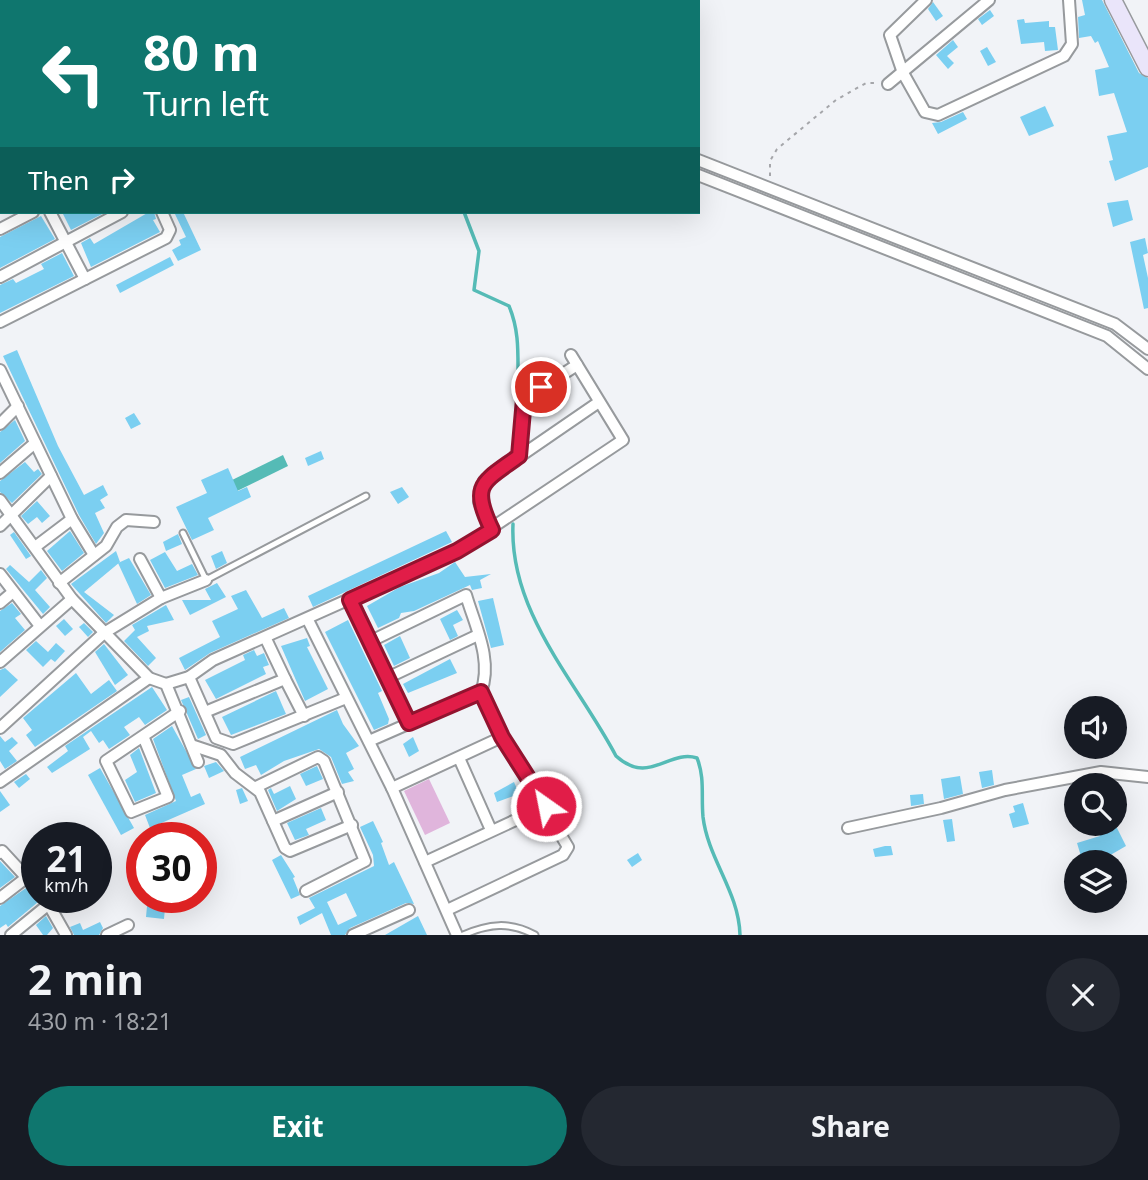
<!DOCTYPE html>
<html lang="en">
<head>
<meta charset="utf-8">
<style>
  body { margin:0; font-family:"Noto Sans",sans-serif; background:#242831; color:#f1f3f6; height:100vh; display:flex; flex-direction:column; font-size:26px; white-space:nowrap }
  * { box-sizing:border-box; margin:0 }
  p { font-size:23px; color:#9ea1a6 }
  .icon { flex:none; width:38px; height:38px; fill:none; stroke:currentColor; stroke-width:2; stroke-linecap:round; stroke-linejoin:round }
  .map { position:relative; height:935px; overflow:hidden }
  .side { display:flex; flex-direction:column; background:#171b24; flex:1 }
  .side>* { flex:none }
  .banner { position:absolute; left:0px; top:0px; width:700px; height:214px; box-shadow:0 7px 28px #0002; background:#0f766e; color:#fff; overflow:hidden }
  .buttons { position:absolute; left:1064px; top:696px; display:grid; gap:14px }
  .buttons a { display:grid; place-items:center; width:63px; height:63px; border-radius:50%; background:#171b24; box-shadow:0 7px 28px #0002; font-size:35px }
  .speed { position:absolute; left:21px; top:822px; display:flex; gap:14px; font-size:35px; font-weight:700; text-align:center }
  .speed>* { display:grid; place-content:center; width:91px; height:91px; border-radius:50%; background:#171b24; box-shadow:0 7px 28px #0002; line-height:1 }
  .speed small { font-size:18px; font-weight:400 }
  .speed .limit { border:10px solid #d22; background:#fff; color:#111 }
  .pin { position:absolute; display:grid; place-items:center; width:60px; height:60px; color:#fff; margin:-30px; border:4px solid #fff; border-radius:50%; box-shadow:0 2px 7px #0007 }
  .me { position:absolute; width:77px; margin:-38px; rotate:327deg; stroke-linejoin:round; filter:drop-shadow(0 0 5px #0008) }
  .turn { display:flex; align-items:center; gap:24px; height:147px; padding:0 28px; font-size:32px }
  .turn .icon { width:91px; height:91px; stroke-width:2.5 }
  .turn b { display:block; font-size:49px; line-height:60px }
  .then { display:flex; align-items:center; height:66px; padding:0 28px; background:#0003; gap:14px; font-size:26px }
  .round { display:grid; place-items:center; flex:none; width:74px; height:74px; border-radius:37px; background:#242831 }
  .summary { display:flex; align-items:center; justify-content:space-between; height:119px; padding:0 28px }
  h1 { font-size:42px; font-weight:700; line-height:52px }
  .action { display:flex; gap:14px; margin-top:auto; padding:14px 28px }
  .action a { flex:1; height:80px; border-radius:42px; background:#0f766e; color:#fff; font-size:28px; font-weight:700; line-height:80px; text-align:center }
  .action a+a { background:#242831; color:#f1f3f6 }
  .map>svg:first-child { display:block }
  .green { fill:#e0b5dc }
  .water { fill:#55bbb6 }
  .lines { fill:none; stroke-linecap:round; stroke-linejoin:round }
  .stream { stroke:#55bbb6; stroke-width:3.5 }
  .building { fill:#7bcff1; fill-rule:evenodd }
  .lane-casing { stroke:#979a9d; stroke-width:9 }
  .street-casing { stroke:#979a9d; stroke-width:14 }
  .secondary-casing { stroke:#979a9d; stroke-width:19 }
  .path { stroke:#a5a6aa; stroke-width:2; stroke-dasharray:3.5 5; stroke-linecap:butt }
  .lane { stroke:#fff; stroke-width:5 }
  .street { stroke:#fff; stroke-width:10 }
  .secondary { stroke:#eae5fa; stroke-width:16 }
  .route-casing { stroke:#92132f; stroke-width:18 }
  .route { stroke:#e11d48; stroke-width:12 }
</style>
</head>
<body>
<div class="map">
<svg width="1148" height="935" viewBox="0 0 1148 935">
  <rect width="100%" height="100%" fill="#f1f3f7"/>
  <!-- green -->
  <polygon class="green" points="429,779 450,823 425,835 404,791"/>
  <!-- water -->
  <polygon class="water" points="283,455 288,466 233,493 228,482"/>
  <g class="lines">
    <!-- stream -->
    <g class="stream">
      <polyline points="373,0 373,2"/>
      <path d="M464 212 479 251 474 290 509 306C519 330 518 351 518 377"/>
      <path d="M513 524C509 613 577 682 616 756 649 786 669 749 697 758 705 778 701 796 703 817 708 859 739 892 740 935"/>
    </g>
  </g>
  <!-- building -->
  <g class="building">
    <polygon points="1082,0 1102,0 1139,73 1148,78 1148,167 1115,181 1109,161 1113,160 1107,136 1127,132 1114,93 1099,96 1095,70 1109,67 1098,41 1095,43 1091,36 1079,38 1078,17 1085,15"/>
    <polygon points="933,2 943,16 936,21 928,9"/>
    <polygon points="990,10 994,16 982,25 978,19"/>
    <polygon points="1024,19 1025,23 1049,21 1049,27 1055,27 1058,50 1045,51 1044,42 1021,44 1017,20"/>
    <polygon points="953,40 958,47 947,56 954,63 948,69 936,55"/>
    <polygon points="987,47 996,62 988,66 980,51"/>
    <polygon points="1045,106 1054,126 1029,136 1020,117"/>
    <polygon points="963,112 967,119 938,134 932,123 941,122"/>
    <polygon points="1128,200 1133,220 1113,227 1107,203"/>
    <polygon points="62,212 106,212 71,230"/>
    <polygon points="149,212 154,212 156,219 153,220 160,232 91,267 81,243 90,238 94,244"/>
    <polygon points="174,212 183,212 201,250 178,261 172,250 181,245 179,240 186,237"/>
    <polygon points="41,216 55,239 0,268 0,237"/>
    <polygon points="1145,238 1148,253 1143,255 1148,278 1148,308 1144,309 1130,242"/>
    <polygon points="62,253 74,276 0,313 0,285 13,279 16,283 44,269 41,264"/>
    <polygon points="170,257 174,265 120,293 116,285"/>
    <polygon points="17,350 58,446 84,495 103,485 108,495 100,500 105,508 95,513 104,533 96,544 79,515 3,356"/>
    <polygon points="134,413 141,424 131,429 125,418"/>
    <polygon points="15,420 25,441 0,463 0,432"/>
    <polygon points="321,451 324,459 308,466 305,458"/>
    <polygon points="25,462 34,472 38,469 42,474 12,503 0,492 0,481"/>
    <polygon points="228,468 238,491 247,487 251,497 208,518 214,530 192,540 176,507 207,493 201,480"/>
    <polygon points="402,487 409,497 398,504 390,492"/>
    <polygon points="37,501 50,516 42,523 37,517 28,524 21,516"/>
    <polygon points="70,531 84,553 62,571 47,551"/>
    <polygon points="446,531 452,542 313,607 308,596"/>
    <polygon points="14,532 31,556 26,559 10,535"/>
    <polygon points="178,534 182,544 166,551 163,542"/>
    <polygon points="116,551 120,562 84,592 114,615 106,623 71,584"/>
    <polygon points="222,551 227,563 216,569 211,556"/>
    <polygon points="165,552 177,571 192,564 198,575 165,588 150,560"/>
    <polygon points="129,558 151,595 137,604 118,563"/>
    <polygon points="455,562 465,577 491,574 480,580 482,588 472,590 470,585 414,611 401,613 399,618 378,628 367,606 400,587 439,573"/>
    <polygon points="10,565 29,582 41,570 47,578 35,590 50,607 43,614 6,569"/>
    <polygon points="217,583 226,597 190,615 182,600 211,600 205,589"/>
    <polygon points="246,590 262,618 284,608 289,618 210,653 185,670 179,658 220,637 212,621 238,609 231,596"/>
    <polygon points="493,598 504,645 491,648 478,601"/>
    <polygon points="12,603 21,614 15,618 25,630 0,652 0,611"/>
    <polygon points="166,605 174,620 147,626 149,631 137,637 156,658 148,666 124,641 135,630 132,625"/>
    <polygon points="457,610 463,620 453,625 458,636 450,640 440,619"/>
    <polygon points="64,619 73,629 65,636 56,626"/>
    <polygon points="348,620 382,691 378,693 389,719 388,724 374,730 325,632"/>
    <polygon points="84,623 93,632 88,637 79,627"/>
    <polygon points="400,636 410,658 394,666 384,645"/>
    <polygon points="307,638 310,646 307,647 328,689 305,701 281,646"/>
    <polygon points="36,641 48,652 56,643 65,651 55,662 51,659 43,667 26,650"/>
    <polygon points="104,644 128,675 115,685 95,652"/>
    <polygon points="254,650 257,656 264,653 269,665 263,667 266,674 216,699 205,680 245,660 243,655"/>
    <polygon points="450,659 457,673 408,693 403,684"/>
    <polygon points="5,668 18,680 0,697 0,670"/>
    <polygon points="76,673 91,694 109,680 117,691 35,747 26,735 32,730 23,718"/>
    <polygon points="152,687 167,710 145,725 139,717 124,727 130,735 109,749 103,740 99,743 91,731 83,737 90,749 52,773 47,767 68,751 65,746"/>
    <polygon points="276,691 286,714 231,735 222,717"/>
    <polygon points="189,697 206,735 198,739 181,700"/>
    <polygon points="337,710 343,724 359,746 346,753 354,769 348,772 354,781 342,784 331,757 319,749 284,761 261,775 256,765 245,769 240,757"/>
    <polygon points="172,726 196,769 182,775 191,797 200,793 205,804 150,828 145,815 176,801 153,739"/>
    <polygon points="0,736 5,742 12,737 18,743 9,751 17,761 5,769 0,761"/>
    <polygon points="413,737 419,751 409,757 403,744"/>
    <polygon points="139,748 156,793 135,802 125,780 137,772 130,755"/>
    <polygon points="216,762 224,771 209,778 204,766"/>
    <polygon points="317,766 323,779 306,786 300,774"/>
    <polygon points="100,768 134,828 121,835 88,775"/>
    <polygon points="992,770 994,785 982,788 979,772"/>
    <polygon points="26,774 30,779 19,788 14,782"/>
    <polygon points="960,776 963,794 944,799 941,779"/>
    <polygon points="514,782 519,794 497,802 494,793"/>
    <polygon points="290,786 296,799 277,811 268,790 271,788 274,794"/>
    <polygon points="242,788 248,801 240,804 236,790"/>
    <polygon points="0,791 10,805 0,812"/>
    <polygon points="923,794 924,804 911,806 910,795"/>
    <polygon points="1023,803 1029,824 1013,828 1009,814 1015,812 1013,806"/>
    <polygon points="321,808 326,820 306,829 309,835 295,840 287,823"/>
    <polygon points="952,819 955,841 947,842 943,820"/>
    <path d="M373 821 383 842 381 843 389 865 394 862 414 904 406 903 350 928 345 935H331L322 913 300 925 297 917 315 908 309 898 374 866 373 855 360 827ZM346 893 357 916 338 925 327 902Z"/>
    <polygon points="1104,824 1115,824 1126,846 1100,861 1083,863 1077,843 1100,836 1096,829"/>
    <polygon points="885,846 891,846 893,855 875,857 873,849"/>
    <polygon points="27,853 37,860 36,876 22,861"/>
    <polygon points="638,853 642,860 632,867 627,860"/>
    <polygon points="281,855 295,877 293,878 300,895 291,899 272,860"/>
    <polygon points="0,861 15,877 0,888"/>
    <polygon points="26,888 37,897 38,902 8,927 6,924 0,928 0,906"/>
    <polygon points="54,898 67,898 73,902 65,912"/>
    <polygon points="147,906 165,908 164,919 146,917"/>
    <polygon points="46,916 53,928 47,935 43,935 36,925"/>
    <polygon points="418,916 427,935 385,935"/>
    <polygon points="100,922 103,928 99,935 74,935 70,927 80,923 83,930"/>
  </g>
  <g class="lines">
    <defs>
      <g id="lane">
        <polyline points="183,533 206,580 366,496"/>
        <path d="M463 935C488 924 510 921 535 935"/>
      </g>
      <g id="street">
        <polyline points="14,0 15,2"/>
        <polyline points="72,0 74,2"/>
        <polyline points="184,0 185,2"/>
        <polyline points="392,0 394,2"/>
        <polyline points="414,0 416,2"/>
        <polyline points="926,0 890,35 903,73 925,112 938,115 1064,56 1072,44 1069,0"/>
        <polyline points="147,2 147,0"/>
        <polyline points="0,43 2,46"/>
        <polyline points="888,84 989,0"/>
        <polyline points="0,135 2,138"/>
        <polyline points="698,160 1115,324 1148,349"/>
        <polyline points="698,175 1107,336 1148,369"/>
        <polyline points="50,212 85,279"/>
        <polyline points="0,229 33,212"/>
        <polyline points="0,277 122,212"/>
        <polyline points="0,322 166,238 170,230 162,212"/>
        <polyline points="0,370 72,519 94,555"/>
        <polyline points="0,424 18,406"/>
        <polyline points="519,456 524,399 577,365"/>
        <polyline points="0,473 35,443"/>
        <polyline points="0,500 72,599 149,678 166,684 198,762"/>
        <polyline points="0,526 51,476"/>
        <polyline points="492,530 479,502 484,481 599,402"/>
        <polyline points="35,547 72,519"/>
        <polyline points="140,559 161,598"/>
        <polyline points="0,574 40,626"/>
        <polyline points="59,583 106,546 117,527 126,520 154,522"/>
        <polyline points="350,600 409,723"/>
        <polyline points="0,603 13,592"/>
        <polyline points="308,620 392,788 457,935"/>
        <polyline points="0,662 72,599"/>
        <polyline points="189,677 216,738 233,744 346,698"/>
        <polyline points="387,678 478,635"/>
        <polyline points="285,679 304,716"/>
        <polyline points="166,684 189,677 213,660 457,551 623,440 571,355"/>
        <polyline points="205,712 285,679 266,639"/>
        <polyline points="0,728 104,633 161,598 206,580"/>
        <polyline points="143,736 168,797 131,812 106,761 180,711"/>
        <path d="M369 741 481 692C493 660 475 626 466 595L369 642"/>
        <polyline points="194,746 221,755 235,773 260,792 285,848 290,851 352,825"/>
        <polyline points="459,758 491,830"/>
        <polyline points="0,782 149,678"/>
        <polyline points="256,787 318,757 324,761 365,861 306,891"/>
        <polyline points="392,788 502,737"/>
        <polyline points="273,821 338,792"/>
        <polyline points="848,828 941,808 1005,790 1101,772 1148,777"/>
        <polyline points="0,853 2,851 37,889"/>
        <polyline points="425,862 546,806"/>
        <polyline points="0,898 26,878"/>
        <polyline points="45,898 66,935"/>
        <polyline points="447,910 563,855 568,847 502,737 481,692"/>
        <polyline points="11,935 49,904"/>
        <polyline points="107,935 128,925"/>
        <polyline points="353,935 409,910"/>
      </g>
      <polyline id="secondary" points="1113,0 1148,68"/>
    </defs>
    <!-- lane casing -->
    <use href="#lane" class="lane-casing"/>
    <!-- street casing -->
    <use href="#street" class="street-casing"/>
    <!-- secondary casing -->
    <use href="#secondary" class="secondary-casing"/>
    <!-- path -->
    <polyline class="path" points="770,176 770,161 777,149 836,100 866,83 877,83"/>
    <!-- lane -->
    <use href="#lane" class="lane"/>
    <!-- street -->
    <use href="#street" class="street"/>
    <!-- secondary -->
    <use href="#secondary" class="secondary"/>
  </g>
  <g class="lines">
    <defs>
      <path id="route" d="M541 387 524 399 519 456C482 483 470 484 492 530L457 551 350 600 409 723 481 692 502 737 546 806"/>
    </defs>
    <!-- route casing -->
    <use href="#route" class="route-casing"/>
    <!-- route -->
    <use href="#route" class="route"/>
  </g>
</svg>
<div class="buttons">
<a><svg class="icon" aria-label="sound" viewBox="0 0 24 24"><path d="M4 9h4l5-4v14l-5-4H4zM17 9q2 3 0 6"/></svg></a>
<a><svg class="icon" aria-label="search" viewBox="0 0 24 24"><circle cx="10" cy="10" r="6"/><path d="M15 15l6 6"/></svg></a>
<a><svg class="icon" aria-label="layers" viewBox="0 0 24 24"><path d="M12 4l9 5-9 5-9-5zM3 14l9 5 9-5"/></svg></a>
</div>
<div class="speed"><div>21<small>km/h</small></div><div class="limit">30</div></div>
<div class="pin" style="left:541px;top:387px;background:#d93025"><svg class="icon" aria-label="arrive" viewBox="0 0 24 24"><path d="M6 21V4h12l-3 4 3 4H6"/></svg></div>
<svg class="me" style="left:546px;top:806px" viewBox="-20 -20 40 40"><circle r="17" fill="#e11d48" stroke="#fff" stroke-width="3"/><path d="M0-11L8 9 0 5-8 9z" fill="#fff"/></svg>
<div class="banner">
<div class="turn"><svg class="icon" aria-label="left" viewBox="0 0 24 24"><path d="M17 20v-9H6M10 6l-5 5 5 5"/></svg><div><b>80 m</b>Turn left</div></div>
<div class="then">Then<svg class="icon" aria-label="right" viewBox="0 0 24 24"><path d="M7 20v-9h11M14 6l5 5-5 5"/></svg></div>
</div>
</div>
<section class="side">
<div class="summary"><div><h1>2 min</h1><p>430 m · 18:21</p></div><a class="round"><svg class="icon" aria-label="close" viewBox="0 0 24 24"><path d="M6 6l12 12M18 6L6 18"/></svg></a></div>
<div class="action"><a>Exit</a><a>Share</a></div>
</section>
</body>
</html>
